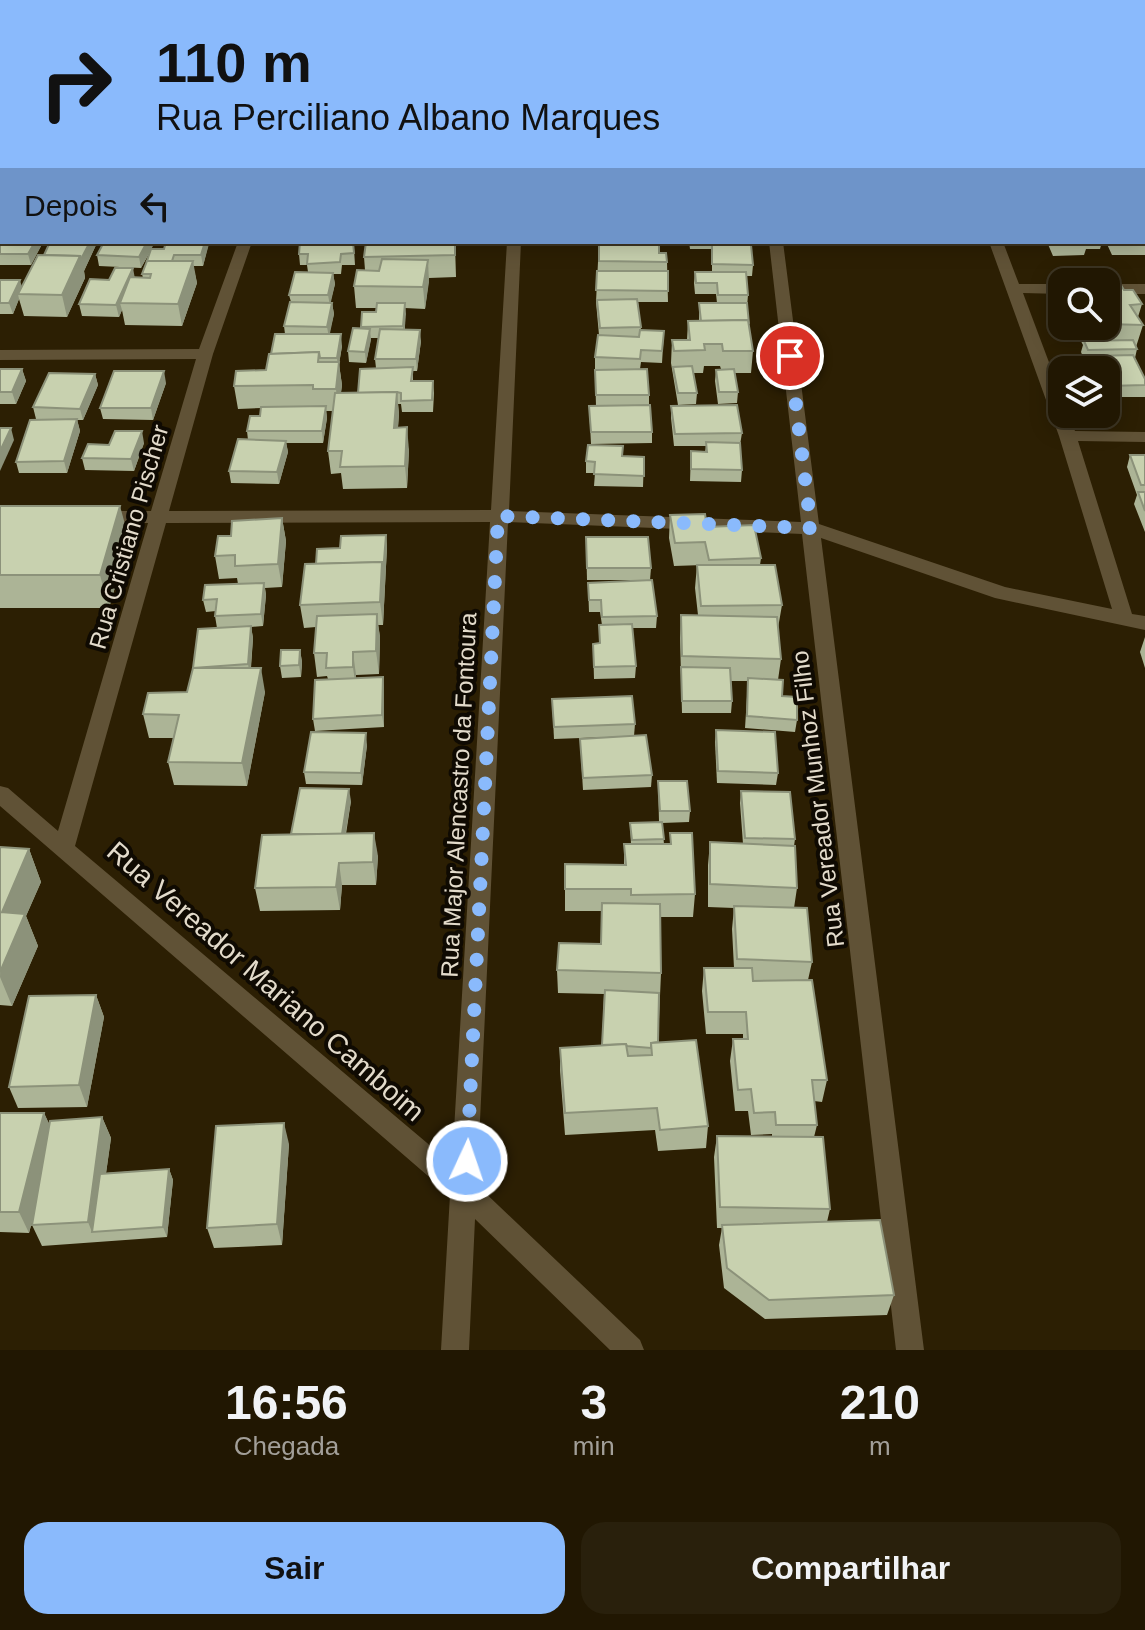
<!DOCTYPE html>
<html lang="pt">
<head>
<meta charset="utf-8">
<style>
  body { margin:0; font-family:Helvetica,sans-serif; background:#29200c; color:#f1f3f6; height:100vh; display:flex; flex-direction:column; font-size:30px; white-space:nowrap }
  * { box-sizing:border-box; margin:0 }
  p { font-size:26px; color:#a29f99 }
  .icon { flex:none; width:44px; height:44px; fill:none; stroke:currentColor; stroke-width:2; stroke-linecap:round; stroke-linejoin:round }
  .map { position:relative; height:1350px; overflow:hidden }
  .drawer { display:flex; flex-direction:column; background:#211702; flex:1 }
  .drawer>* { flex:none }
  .hud { position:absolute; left:0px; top:0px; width:1146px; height:244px; box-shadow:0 4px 20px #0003,0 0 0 2px #3e3624; background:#8abafc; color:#111; overflow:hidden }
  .tools { position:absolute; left:1048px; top:268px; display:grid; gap:16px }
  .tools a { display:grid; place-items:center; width:72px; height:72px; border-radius:16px; background:#211702; box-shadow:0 4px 20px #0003,0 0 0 2px #3e3624; font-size:40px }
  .pin { position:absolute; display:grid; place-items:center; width:68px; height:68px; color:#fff; margin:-34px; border:4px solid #fff; border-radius:50%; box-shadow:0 2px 8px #0007 }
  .me { position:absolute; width:88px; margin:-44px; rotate:3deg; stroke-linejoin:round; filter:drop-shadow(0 0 6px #0008) }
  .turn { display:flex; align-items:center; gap:28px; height:168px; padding:0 24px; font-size:36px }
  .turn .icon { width:104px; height:104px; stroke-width:2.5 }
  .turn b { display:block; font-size:56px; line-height:68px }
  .then { display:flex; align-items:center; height:76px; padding:0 24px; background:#0003; gap:16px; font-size:30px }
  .eta { display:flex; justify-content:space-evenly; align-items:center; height:136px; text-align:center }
  .eta b { font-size:48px; font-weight:700; line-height:56px }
  .primary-button { display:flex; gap:16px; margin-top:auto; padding:16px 24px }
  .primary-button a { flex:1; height:92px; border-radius:24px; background:#8abafc; color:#111; font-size:32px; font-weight:700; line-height:92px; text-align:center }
  .primary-button a+a { background:#29200c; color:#f1f3f6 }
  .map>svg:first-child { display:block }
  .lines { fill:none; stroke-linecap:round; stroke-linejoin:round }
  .minor { fill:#605236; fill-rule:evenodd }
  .wall { fill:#acb496 }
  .shaded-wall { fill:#8c927a }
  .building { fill:#c8d1af; stroke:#8c927a; stroke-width:2 }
  .route { stroke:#8abafc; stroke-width:14; stroke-dasharray:0 25.2 }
  .labels { text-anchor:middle; stroke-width:8; stroke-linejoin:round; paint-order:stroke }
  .street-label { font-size:24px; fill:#e3dbcb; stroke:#0f0a02 }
  .near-street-label { font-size:28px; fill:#e3dbcb; stroke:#0f0a02 }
</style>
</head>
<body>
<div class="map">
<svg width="1145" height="1350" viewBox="0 0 1145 1350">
  <rect width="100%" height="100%" fill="#2c1f03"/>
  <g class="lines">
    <!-- minor -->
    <g class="minor">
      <rect x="519" y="0" width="12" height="2"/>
      <polygon points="816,0 828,0 829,2 817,2"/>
      <rect x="0" y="63" width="2" height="8"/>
      <rect x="1144" y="65" width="1" height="8"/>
      <rect x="0" y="217" width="2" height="8"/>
      <path d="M238 242H252L213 354 169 511 491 510 507 242H521L509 511 801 522 769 242H783L819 524 1005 587 1112 609 1059 436 989 242H1003L1019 284H1062V294L1023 293 1062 397V414H1068L1075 431 1145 432V442L1078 441 1132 614 1145 616V630L995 598 821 538 924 1350H896L802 534 508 522 477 1185 640 1340 644 1350H610L475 1219 469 1350H441L450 1195 0 806V786L8 788 58 831 148 523H96L87 517 96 511H151L196 359 0 360V350L199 349ZM490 522 452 1164 75 846 166 523Z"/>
      <rect x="1106" y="284" width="39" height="10"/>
    </g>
  </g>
  <!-- wall -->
  <g class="wall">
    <polygon points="30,0 89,0 88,2 31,2"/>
    <polygon points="225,0 319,0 318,2 224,2"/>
    <polygon points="366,0 498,0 498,2 374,2 374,0"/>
    <polygon points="655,0 724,0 680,1"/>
    <polygon points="2,6 2,54 0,54 0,9"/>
    <polygon points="1144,162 1145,164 1145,215 1144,215"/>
    <polygon points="0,234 41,246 31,265 0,265"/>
    <polygon points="1145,234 1145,255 1112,255 1106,242 1144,242"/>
    <polygon points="104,242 154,242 151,249 164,249 166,242 209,242 203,266 193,266 197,283 182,326 125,325 122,310 119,317 82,316 79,304 109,280 143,278 142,274 150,252 141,268 99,266 97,255"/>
    <polygon points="366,242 437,242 437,245 455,245 456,277 429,278 425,309 405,308 405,330 421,341 417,371 413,371 413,381 433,381 434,393 433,412 402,412 401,404 398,404 399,414 398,428 409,450 407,488 343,489 341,473 331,474 328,451 333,411 326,411 327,418 323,443 286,443 288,452 279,484 231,483 229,471 248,440 247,431 260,416 261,408 238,409 234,386 266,370 271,354 285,334 284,326 291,302 289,295 308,272 307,265 300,265 299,254 354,249 355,265 342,265 341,274 333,274 335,284 330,303 332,303 334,314 329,334 342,346 339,364 342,385 341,393 358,393 376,368 375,359 379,338 371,338 366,363 349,362 348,351 361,329 362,312 376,312 376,308 356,308 354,286 365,270 364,257"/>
    <polygon points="599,242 643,245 659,253 667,262 668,302 638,302 641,330 664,331 662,363 641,362 640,369 649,395 649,405 652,432 652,443 591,444 589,406 596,406 595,370 613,370 595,369 595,357 599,335 596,302"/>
    <polygon points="689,242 742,242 742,244 753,265 752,276 746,276 748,295 747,307 749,325 753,351 751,373 735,373 738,392 737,403 718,404 715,381 716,370 721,369 720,366 704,366 703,373 693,373 697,393 696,404 678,405 671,363 672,340 687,340 688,321 699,321 699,303 717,303 716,294 695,294 694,283 695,272 712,272 712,249 690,249"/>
    <polygon points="1047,242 1102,242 1100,249 1086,249 1084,255 1053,256"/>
    <polygon points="96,245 84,271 85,278 67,317 24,316 19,299 13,314 0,314 0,281 22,287 44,255"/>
    <polygon points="1116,277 1124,290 1133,290 1142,304 1138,317 1143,325 1136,347 1137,349 1135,358 1145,379 1145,397 1106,397 1106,370 1092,370 1091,368 1092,362 1085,362 1081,352 1083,345 1073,326 1106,326 1106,282 1092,282 1093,278"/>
    <polygon points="0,369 22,369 26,381 16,404 0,404"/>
    <polygon points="95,374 98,385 83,420 77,420 80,431 67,473 19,473 16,462 51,419 36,419 33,407"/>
    <polygon points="166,383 153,420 103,419 100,408"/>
    <polygon points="671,406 742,433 740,445 742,470 741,482 690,481 691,451 705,452 706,446 674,446 671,418"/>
    <polygon points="144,443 134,471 85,470 82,458 109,445"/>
    <polygon points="1130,455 1145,455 1145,532 1134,504 1137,495 1127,467"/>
    <polygon points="622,456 644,457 643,487 594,486 595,473 586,473 586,461"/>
    <polygon points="0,506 129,539 109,608 0,608"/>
    <polygon points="670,515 707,527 761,558 760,565 782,605 778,628 781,659 778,680 782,696 797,720 795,732 745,728 748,681 731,681 732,701 731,713 682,713 680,638 681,615 698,615 695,588 697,565 703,565 674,566 669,538"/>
    <polygon points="282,518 286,541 282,587 265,588 266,595 263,626 251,627 253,638 251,668 265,692 247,786 174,785 168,762 174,738 149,738 143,714 187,692 217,628 215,616 216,611 206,612 203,600 238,584 237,578 219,579 215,556 231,536"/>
    <polygon points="386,535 387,547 383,625 378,625 380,637 379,674 356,675 356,678 383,677 384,689 384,727 315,731 313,719 328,679 327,676 317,677 314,653 316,627 304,628 300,605 316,564 340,548"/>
    <polygon points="586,537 651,568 650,580 587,580"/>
    <polygon points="588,583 657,616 656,628 632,628 636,666 635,678 594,679 593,644 599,643 599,625 602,625 600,612 589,612"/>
    <polygon points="1145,637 1145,668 1140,652"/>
    <polygon points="300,650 302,662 301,677 282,678 280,666"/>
    <polygon points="552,699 635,724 634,736 554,739"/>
    <polygon points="716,730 778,773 776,785 717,783 715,742"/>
    <polygon points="580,739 652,775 651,787 583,790"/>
    <polygon points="367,745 362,785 306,784 304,772"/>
    <polygon points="658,781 690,811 689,822 662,823 664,844 670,844 670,833 695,894 693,917 660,917 661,973 658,1042 708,1126 706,1148 658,1151 655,1130 565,1135 560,1070 560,1048 602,1045 604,994 558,993 557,970 601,944 601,911 565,911 565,864 624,865 624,844 631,844 630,823 659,822"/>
    <polygon points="741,791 795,839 794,846 797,888 794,908 812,962 808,980 827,1080 822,1102 814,1101 817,1125 814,1137 830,1209 827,1222 894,1295 887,1315 765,1319 724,1288 719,1245 722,1228 717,1228 714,1157 717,1136 772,1137 772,1134 751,1135 748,1111 735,1111 730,1061 733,1039 743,1039 743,1034 706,1034 702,991 704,968 734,968 732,929 734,908 708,907 708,865 710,842 743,844 740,803"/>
    <polygon points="351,801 346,834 378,856 376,885 342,885 340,910 260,911 255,888 291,834"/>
    <polygon points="0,847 29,849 41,882 26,916 38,946 12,1006 0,1005"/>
    <polygon points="96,995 104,1017 87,1107 18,1108 9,1087"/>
    <polygon points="0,1113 44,1113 49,1124 102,1117 111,1138 106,1173 169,1169 173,1180 167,1237 42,1246 32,1225 35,1211 29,1233 0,1232"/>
    <polygon points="289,1144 282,1245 214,1248 207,1228"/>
  </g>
  <!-- shaded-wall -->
  <g class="shaded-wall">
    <polygon points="35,242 40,242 41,246 31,265 28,254"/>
    <polygon points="90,242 95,242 96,245 84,271 85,278 67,317 62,295 80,256"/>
    <polygon points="147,242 154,242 154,244 141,268 139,257"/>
    <polygon points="205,242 209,242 209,244 203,266 201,255"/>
    <polygon points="428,260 429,282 425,309 423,287"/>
    <polygon points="193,261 197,283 182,326 178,304"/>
    <polygon points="133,268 135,279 120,303 122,310 119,317 116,305"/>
    <polygon points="333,273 335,284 330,306 328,295"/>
    <polygon points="20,280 23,291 18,294 19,299 13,314 9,303"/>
    <polygon points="332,303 334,314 329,338 327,327"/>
    <polygon points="405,303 406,314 404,338 403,326"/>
    <polygon points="370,329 371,340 366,363 365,352"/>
    <polygon points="420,330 421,341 417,371 416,359"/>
    <polygon points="341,334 342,346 339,364 342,385 338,411 336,389 338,370 337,358"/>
    <polygon points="22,369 26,381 16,404 12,392"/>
    <polygon points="164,371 166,383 153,420 151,408"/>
    <polygon points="95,374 98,385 83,420 80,409"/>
    <polygon points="397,392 399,414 396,450 394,428"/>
    <polygon points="326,406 327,418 323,443 322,431"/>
    <polygon points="77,419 80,431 67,473 64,461"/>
    <polygon points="407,427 409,450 407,488 405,466"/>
    <polygon points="11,428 14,440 0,471 0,451"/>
    <polygon points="142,431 144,443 134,471 131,459"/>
    <polygon points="286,441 288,452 279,484 277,472"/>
    <polygon points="120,506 129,539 109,608 100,575"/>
    <polygon points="282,518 286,541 282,587 278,564"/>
    <polygon points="386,535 387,547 383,625 380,602 382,562"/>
    <polygon points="264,583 266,595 263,626 261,614"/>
    <polygon points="377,614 380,637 379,674 376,651"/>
    <polygon points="251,626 253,638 250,676 248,664"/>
    <polygon points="300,650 302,662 301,677 299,665"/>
    <polygon points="353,652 356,675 356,690 353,667"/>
    <polygon points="261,668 265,692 247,786 242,763"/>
    <polygon points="383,677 384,689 384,727 382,715"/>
    <polygon points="366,733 367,745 362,785 361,773"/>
    <polygon points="349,789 351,801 343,848 342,836"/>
    <polygon points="374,833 378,856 376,885 373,862"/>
    <polygon points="29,849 41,882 26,916 38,946 12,1006 0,977 2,912"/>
    <polygon points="339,863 342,885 340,910 336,887"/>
    <polygon points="96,995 104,1017 87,1107 79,1085"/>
    <polygon points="44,1113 54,1134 29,1233 19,1212"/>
    <polygon points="102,1117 111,1138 98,1231 92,1232 88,1222"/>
    <polygon points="284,1123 289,1144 282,1245 277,1224"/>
    <polygon points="169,1169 173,1180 167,1237 163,1227"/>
  </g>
  <!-- building -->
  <g class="building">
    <polygon points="97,0 140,0 139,2 97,2"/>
    <polygon points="225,0 252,0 251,2 224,2"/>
    <polygon points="253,0 289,0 288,2 252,2"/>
    <rect x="374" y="0" width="13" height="2"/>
    <polygon points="387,0 495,0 387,2"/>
    <rect x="586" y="0" width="58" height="2"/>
    <polygon points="655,0 679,0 680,2 655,2"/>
    <rect x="736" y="0" width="55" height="2"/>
    <polygon points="920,0 952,0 953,2 921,2"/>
    <polygon points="965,0 986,0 987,2 966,2"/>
    <polygon points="2,6 2,34 0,34 0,9"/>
    <rect x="1144" y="75" width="1" height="24"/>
    <polygon points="1144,162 1145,164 1145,193 1144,193"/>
    <polygon points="1144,232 1145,244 1115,244 1114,242 1144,242"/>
    <polygon points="0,234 2,234 2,242 35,242 28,254 0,254"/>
    <polygon points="50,242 90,242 81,259 80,256 44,255"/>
    <polygon points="104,242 147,242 139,257 97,255"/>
    <polygon points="166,242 205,242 201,255 174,255 172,261 147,261 151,249 164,249"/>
    <polygon points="300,242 353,242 354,253 341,254 340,262 307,264 308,254 299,254"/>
    <polygon points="366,242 422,242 422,245 455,245 455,255 364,257"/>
    <polygon points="599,242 643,242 643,245 659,245 659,253 666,253 667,262 599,261"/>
    <polygon points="1054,242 1086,242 1087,244 1055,245"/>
    <polygon points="712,244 751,245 753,265 712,264"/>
    <polygon points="38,255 80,256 62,295 18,294"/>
    <polygon points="382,259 428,260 423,287 354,286 357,270 379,271"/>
    <polygon points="147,261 193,261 178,304 120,303 130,277 150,278 151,274 142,274"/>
    <polygon points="115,268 133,268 116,305 79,304 90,279 109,280"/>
    <polygon points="597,271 668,271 668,291 596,290"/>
    <polygon points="295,272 333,273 328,295 289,295"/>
    <polygon points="695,272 746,272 748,295 718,295 717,283 696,283"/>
    <polygon points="1116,277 1124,290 1133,290 1142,304 1130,305 1143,325 1106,324 1106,282 1096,282 1093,278"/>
    <polygon points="0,280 20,280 9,303 0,303"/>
    <polygon points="637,299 641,327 600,328 597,300"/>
    <polygon points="290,302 332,303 327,327 284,326"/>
    <polygon points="377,303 405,303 403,326 361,327 362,312 376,312"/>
    <polygon points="699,303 747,303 749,324 748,320 701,321"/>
    <polygon points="748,320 753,351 723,351 722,344 704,344 705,350 674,351 672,340 690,340 688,321"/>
    <polygon points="353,328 370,329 365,352 348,351"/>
    <polygon points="380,329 420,330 416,359 375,359"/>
    <polygon points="640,330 664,331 662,351 641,350 640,359 595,357 598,335 639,337"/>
    <polygon points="275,334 341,334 337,358 320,358 319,352 271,354"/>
    <polygon points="1133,340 1137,349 1088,350 1084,341"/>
    <polygon points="319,352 318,362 339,362 336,389 313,389 313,385 234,386 236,371 266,370 269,354"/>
    <polygon points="1133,355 1145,379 1145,385 1108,386 1106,382 1106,370 1100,370 1094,356"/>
    <polygon points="692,366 697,393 678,393 673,367"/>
    <polygon points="413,367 411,381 433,381 432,400 401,401 401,393 397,392 358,393 360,369"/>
    <polygon points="0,369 22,369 12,392 0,392"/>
    <polygon points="647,369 649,395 596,395 595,370"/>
    <polygon points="734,369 738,392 719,392 716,370"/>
    <polygon points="114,371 164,371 151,408 100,408"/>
    <polygon points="49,373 95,374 80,409 33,407"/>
    <polygon points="397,392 394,428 407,427 405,466 340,467 342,451 328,451 335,393"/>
    <polygon points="650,405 652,432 591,432 589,406"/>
    <polygon points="737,405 742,433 675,434 671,406"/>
    <polygon points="326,406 322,431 247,431 250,416 260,416 261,407"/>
    <polygon points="77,419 64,461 16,462 30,420"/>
    <polygon points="0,428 11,428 0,451"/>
    <polygon points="115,431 142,431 131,459 82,458 88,444 109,445"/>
    <polygon points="238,439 286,441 277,472 229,471"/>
    <polygon points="706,442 740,443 742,470 691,469 691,451 707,452"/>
    <polygon points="588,445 623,446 622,456 644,457 644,476 594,474 595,462 586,461"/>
    <polygon points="1130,455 1145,455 1145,485 1141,485"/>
    <polygon points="1138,492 1145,492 1145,511"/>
    <polygon points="0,506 120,506 100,575 0,575"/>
    <polygon points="705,514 707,527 754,525 761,558 709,560 705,542 675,543 670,515"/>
    <polygon points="282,518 278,564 235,566 235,555 215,556 218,536 231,536 232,521"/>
    <polygon points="386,535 383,573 382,562 316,564 317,549 340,548 341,536"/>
    <polygon points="586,537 648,537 651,568 587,568"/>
    <polygon points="382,562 380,602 300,605 305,564"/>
    <polygon points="697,565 775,565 782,605 701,606"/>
    <polygon points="652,580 657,616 602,617 601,600 589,600 588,583"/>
    <polygon points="264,583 261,614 215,616 217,599 203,600 205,585"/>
    <polygon points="377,614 376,651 353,652 353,667 326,668 327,653 314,653 317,616"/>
    <polygon points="681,615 777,617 781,659 682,656"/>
    <polygon points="632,624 636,666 594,667 593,644 600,643 599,625"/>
    <polygon points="251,626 248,664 193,668 198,629"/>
    <polygon points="281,650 300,650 299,665 280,666"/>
    <polygon points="681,667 730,668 732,701 682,701"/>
    <polygon points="193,668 261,668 242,763 168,762 179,715 143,714 148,693 187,692"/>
    <polygon points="383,677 382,715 313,719 315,680"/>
    <polygon points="748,678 783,680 782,696 797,697 797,720 747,716"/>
    <polygon points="632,696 635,724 554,727 552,699"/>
    <polygon points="716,730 775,732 778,773 718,771"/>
    <polygon points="311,732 366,733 361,773 304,772"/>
    <polygon points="646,735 652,775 583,778 580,739"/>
    <polygon points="658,781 687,781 690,811 660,811"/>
    <polygon points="300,788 349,789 342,834 291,834"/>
    <polygon points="741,791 790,792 795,839 745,838"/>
    <polygon points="662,822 664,839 632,840 630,823"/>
    <polygon points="374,833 373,862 339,863 336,887 255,888 262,835"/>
    <polygon points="670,833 692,833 695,894 631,895 631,889 565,889 565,864 626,865 624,844 671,844"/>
    <polygon points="710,842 795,846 797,888 710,884"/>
    <polygon points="0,847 29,849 2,912 25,914 0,972"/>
    <polygon points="602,903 660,904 661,973 557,970 559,943 601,944"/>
    <polygon points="734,906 807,908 812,962 737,959"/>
    <polygon points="704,968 752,968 753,981 812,980 827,1080 812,1080 817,1125 776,1125 775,1112 754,1113 751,1089 738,1090 733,1039 748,1039 746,1012 708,1012"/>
    <polygon points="605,990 659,993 658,1042 651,1043 651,1048 627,1046 626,1044 602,1045"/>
    <polygon points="96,995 79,1085 9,1087 29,996"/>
    <polygon points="696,1040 708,1126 660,1130 657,1108 565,1113 560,1048 626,1044 628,1056 652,1055 651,1043"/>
    <polygon points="0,1113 44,1113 19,1212 0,1212"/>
    <polygon points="102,1117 88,1222 32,1225 50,1121"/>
    <polygon points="284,1123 277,1224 207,1228 216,1126"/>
    <polygon points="717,1136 823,1137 830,1209 720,1207"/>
    <polygon points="169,1169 163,1227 92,1232 100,1174"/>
    <polygon points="880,1220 894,1295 769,1300 727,1268 722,1225"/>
  </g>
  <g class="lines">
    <!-- route -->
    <polyline class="route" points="467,1161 498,516 811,528 790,356"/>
  </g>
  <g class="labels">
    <!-- street labels -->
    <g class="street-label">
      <text transform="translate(129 537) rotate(-74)" y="8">Rua Cristiano Pischer</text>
      <text transform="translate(459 795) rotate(-87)" y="8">Rua Major Alencastro da Fontoura</text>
      <text transform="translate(818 799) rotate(-97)" y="8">Rua Vereador Munhoz Filho</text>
    </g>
    <!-- near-street labels -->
    <g class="near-street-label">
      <text transform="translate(266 981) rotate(41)" y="10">Rua Vereador Mariano Camboim</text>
    </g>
  </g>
</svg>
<div class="tools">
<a><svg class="icon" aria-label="search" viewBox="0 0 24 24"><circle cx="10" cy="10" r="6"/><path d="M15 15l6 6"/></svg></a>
<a><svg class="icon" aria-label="layers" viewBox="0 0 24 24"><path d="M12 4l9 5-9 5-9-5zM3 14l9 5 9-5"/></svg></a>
</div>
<div class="pin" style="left:790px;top:356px;background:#d93025"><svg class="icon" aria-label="arrive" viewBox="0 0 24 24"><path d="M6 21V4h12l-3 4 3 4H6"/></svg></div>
<svg class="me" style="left:467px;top:1161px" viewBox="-20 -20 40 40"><circle r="17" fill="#8abafc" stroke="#fff" stroke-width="3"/><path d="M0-11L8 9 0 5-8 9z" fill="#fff"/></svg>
<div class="hud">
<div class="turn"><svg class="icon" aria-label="right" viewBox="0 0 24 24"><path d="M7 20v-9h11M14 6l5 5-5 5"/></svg><div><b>110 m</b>Rua Perciliano Albano Marques</div></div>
<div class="then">Depois<svg class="icon" aria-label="left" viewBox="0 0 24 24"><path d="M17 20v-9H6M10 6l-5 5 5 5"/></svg></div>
</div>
</div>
<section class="drawer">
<div class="eta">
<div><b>16:56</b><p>Chegada</p></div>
<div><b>3</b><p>min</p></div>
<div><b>210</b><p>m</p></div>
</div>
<div class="primary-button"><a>Sair</a><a>Compartilhar</a></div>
</section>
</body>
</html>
